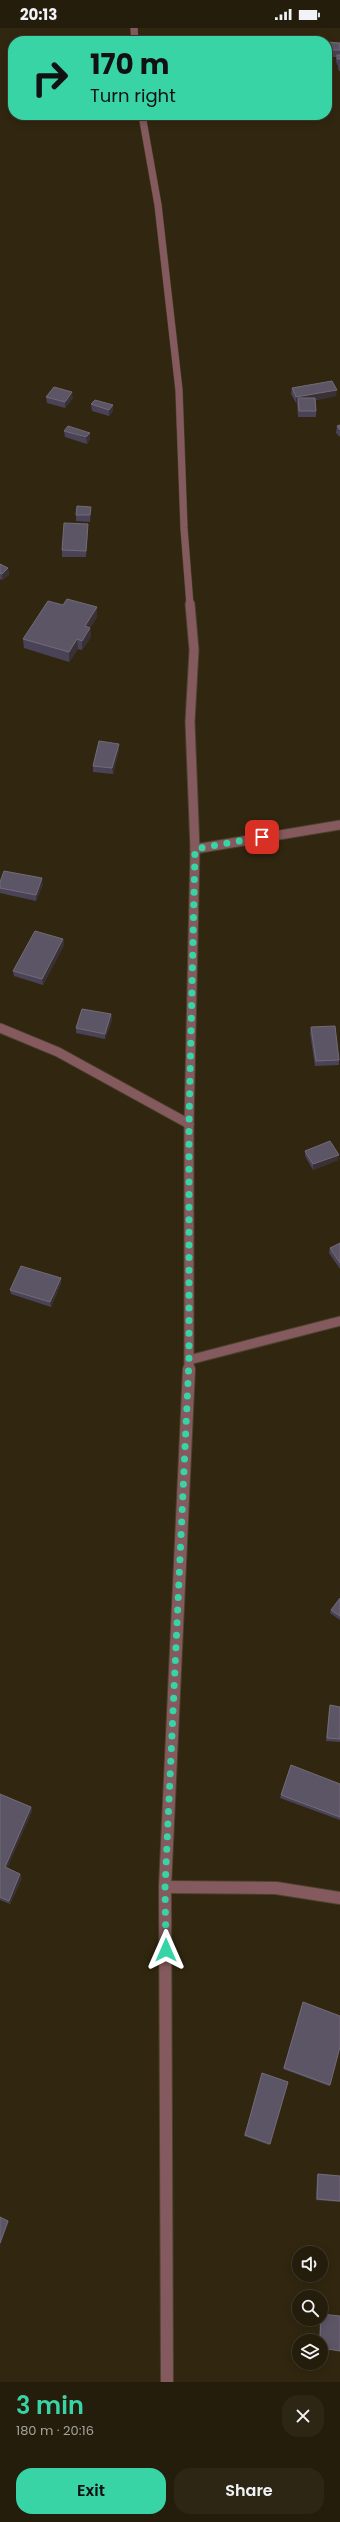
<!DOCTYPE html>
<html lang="en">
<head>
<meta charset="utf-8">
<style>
  body { margin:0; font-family:Poppins,sans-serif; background:#2d2615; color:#f1f3f6; height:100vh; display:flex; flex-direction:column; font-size:15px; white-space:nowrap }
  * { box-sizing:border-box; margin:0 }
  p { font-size:13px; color:#a3a29d }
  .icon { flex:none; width:22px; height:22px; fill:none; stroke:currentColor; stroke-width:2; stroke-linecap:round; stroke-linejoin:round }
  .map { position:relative; height:2354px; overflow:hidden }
  .sheet { display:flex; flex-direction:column; background:#251d0c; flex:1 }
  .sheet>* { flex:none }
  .top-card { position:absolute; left:8px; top:8px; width:324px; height:84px; border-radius:16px; box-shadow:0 2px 10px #0003,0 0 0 1px #423b2d; background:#38d4a6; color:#111; overflow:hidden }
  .fabs { position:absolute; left:292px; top:2218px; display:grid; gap:8px }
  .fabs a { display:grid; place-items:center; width:36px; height:36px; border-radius:50%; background:#251d0c; box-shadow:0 2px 10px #0003,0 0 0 1px #423b2d; font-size:20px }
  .pin { position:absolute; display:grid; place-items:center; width:34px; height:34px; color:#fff; margin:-17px; border-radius:8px; box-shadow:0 2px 6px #0006 }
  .me { position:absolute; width:44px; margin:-22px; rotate:0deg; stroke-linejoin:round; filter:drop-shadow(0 0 3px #0008) }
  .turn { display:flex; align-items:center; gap:14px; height:84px; padding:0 16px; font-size:18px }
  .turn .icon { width:52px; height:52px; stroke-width:2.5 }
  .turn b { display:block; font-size:28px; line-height:34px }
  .round { display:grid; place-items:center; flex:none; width:42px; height:42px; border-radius:16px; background:#2d2615 }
  .head { display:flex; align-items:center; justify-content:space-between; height:68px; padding:0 16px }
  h1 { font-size:24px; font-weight:600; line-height:30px; color:#38d4a6 }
  .primary-button { display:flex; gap:8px; margin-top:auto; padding:8px 16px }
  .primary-button a { flex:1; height:46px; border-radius:16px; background:#38d4a6; color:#111; font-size:16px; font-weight:600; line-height:46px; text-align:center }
  .primary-button a+a { background:#2d2615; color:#f1f3f6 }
  .status { display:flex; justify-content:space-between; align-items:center; height:28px; padding:0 20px; background:#251d0c; direction:ltr }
  .status svg { height:11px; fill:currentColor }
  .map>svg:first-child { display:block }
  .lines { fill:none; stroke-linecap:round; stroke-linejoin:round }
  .minor-far1-casing { stroke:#4b422c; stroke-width:11 }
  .minor-casing { stroke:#4b422c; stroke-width:14 }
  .tertiary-far2-casing { stroke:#4b422c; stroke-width:8 }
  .tertiary-far1-casing { stroke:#4b422c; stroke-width:11 }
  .tertiary-casing { stroke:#4b422c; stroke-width:14 }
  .minor-far1 { stroke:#855a5e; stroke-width:9 }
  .minor { stroke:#855a5e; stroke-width:12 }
  .tertiary-far2 { stroke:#855a5e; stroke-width:7 }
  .tertiary-far1 { stroke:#855a5e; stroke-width:9 }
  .tertiary { stroke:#855a5e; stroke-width:12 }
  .wall { fill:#4a4358 }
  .shaded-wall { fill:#393135 }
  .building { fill:#5c5565; stroke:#726b77 }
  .route { stroke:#38d4a6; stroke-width:7; stroke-dasharray:0 12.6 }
</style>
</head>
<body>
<div class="status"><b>20:13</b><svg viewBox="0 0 49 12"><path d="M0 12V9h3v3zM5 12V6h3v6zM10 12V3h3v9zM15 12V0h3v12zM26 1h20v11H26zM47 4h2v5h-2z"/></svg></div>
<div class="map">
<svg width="340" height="2354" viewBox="0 0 340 2354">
  <rect width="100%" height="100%" fill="#312710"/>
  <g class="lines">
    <defs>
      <g id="minor-far1">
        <polyline points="195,821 340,797"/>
        <polyline points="0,1000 58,1024 189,1096"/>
        <polyline points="189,1332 340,1293"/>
      </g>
      <polyline id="minor" points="165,1859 276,1860 340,1870"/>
      <g id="tertiary-far2">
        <polyline points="134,0 135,13"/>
        <polyline points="142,87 158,177 179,362 184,500 190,577"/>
      </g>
      <polyline id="tertiary-far1" points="189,1342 189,1096 195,821 190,694 194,622 190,576"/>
      <polyline id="tertiary" points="167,2354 165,1859 189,1341"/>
    </defs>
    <!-- minor-far1 casing -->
    <use href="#minor-far1" class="minor-far1-casing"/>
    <!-- minor casing -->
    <use href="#minor" class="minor-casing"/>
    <!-- tertiary-far2 casing -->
    <use href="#tertiary-far2" class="tertiary-far2-casing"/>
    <!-- tertiary-far1 casing -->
    <use href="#tertiary-far1" class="tertiary-far1-casing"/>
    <!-- tertiary casing -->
    <use href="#tertiary" class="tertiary-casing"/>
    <!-- minor-far1 -->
    <use href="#minor-far1" class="minor-far1"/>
    <!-- minor -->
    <use href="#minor" class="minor"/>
    <!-- tertiary-far2 -->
    <use href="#tertiary-far2" class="tertiary-far2"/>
    <!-- tertiary-far1 -->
    <use href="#tertiary-far1" class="tertiary-far1"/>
    <!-- tertiary -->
    <use href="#tertiary" class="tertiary"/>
  </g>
  <!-- wall -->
  <g class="wall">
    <polygon points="327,14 340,15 340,43 339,43 338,40 338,37 337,37 336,33 337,29 327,29"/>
    <polygon points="292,360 336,368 316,372 316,389 298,389 297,375 296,375 291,366"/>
    <polygon points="46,369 73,370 65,380 47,375"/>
    <polygon points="91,376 113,377 113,383 109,388 92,383"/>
    <polygon points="340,397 340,409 336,405 337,398"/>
    <polygon points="64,403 90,411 87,416 65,409"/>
    <polygon points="91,479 91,485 90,494 76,493 76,487"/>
    <polygon points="88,502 86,529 62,529 62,522"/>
    <polygon points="0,536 8,540 9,547 2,552 0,551"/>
    <polygon points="63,577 97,579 97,589 90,600 91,609 82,622 78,621 69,634 24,620 23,611"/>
    <polygon points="119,722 113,746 93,744 93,738"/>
    <polygon points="0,854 43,856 36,873 0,865"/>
    <polygon points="63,911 64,917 43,957 14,948 13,943"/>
    <polygon points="111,986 112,992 105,1011 76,1005 76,1000"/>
    <polygon points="311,999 339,1032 339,1037 315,1038 310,1005"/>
    <polygon points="305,1123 338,1132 313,1142 305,1128"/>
    <polygon points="340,1215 340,1241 329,1225 330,1220"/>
    <polygon points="61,1255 51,1279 11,1266 10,1262"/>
    <polygon points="340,1570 340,1592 330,1585 331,1582"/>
    <polygon points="330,1677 340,1679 340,1714 326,1713 329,1680"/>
    <polygon points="340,1756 340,1792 280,1770 281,1767"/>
    <polygon points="0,1766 31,1779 32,1783 7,1840 22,1850 10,1876 0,1872"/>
    <polygon points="303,1974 330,2057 329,2058 283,2041"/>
    <polygon points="262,2046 270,2116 269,2117 244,2108"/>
    <polygon points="317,2146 318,2146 340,2148 340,2174 316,2172"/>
    <polygon points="320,2291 321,2291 321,2313 319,2313"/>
  </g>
  <!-- shaded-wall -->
  <g class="shaded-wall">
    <polygon points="337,362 336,368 298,375 298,370 297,375 296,375 296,369"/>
    <polygon points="72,364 73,370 65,380 65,374"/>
    <polygon points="113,377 113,383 109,388 109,382"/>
    <polygon points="90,405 90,411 87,416 86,409"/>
    <polygon points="91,479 91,485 90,494 90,487"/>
    <polygon points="88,496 88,502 86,529 86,523"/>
    <polygon points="8,540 9,547 2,552 2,546"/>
    <polygon points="97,579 97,589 90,600 91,609 82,622 82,613 85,598"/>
    <polygon points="77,611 78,621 69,634 69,624"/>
    <polygon points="119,716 119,722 113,746 112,740"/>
    <polygon points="42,850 43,856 36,873 36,867"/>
    <polygon points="63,911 64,917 43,957 42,951"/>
    <polygon points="111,986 112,992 105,1011 105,1006"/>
    <polygon points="339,1127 338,1132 313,1142 313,1136"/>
    <polygon points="61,1250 61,1255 51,1279 50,1274"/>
    <polygon points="31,1779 32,1783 6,1843 5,1839"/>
    <polygon points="20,1846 22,1850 10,1876 9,1873"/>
    <polygon points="0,2189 9,2193 0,2218"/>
  </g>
  <!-- building -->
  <g class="building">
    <polygon points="327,14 340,15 340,22 327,22"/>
    <rect x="337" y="27" width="3" height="4"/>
    <polygon points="332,353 337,362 296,369 292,360"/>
    <polygon points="54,359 72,364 65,374 46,369"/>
    <polygon points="298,370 315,370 316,383 299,383"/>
    <polygon points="95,372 113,377 109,382 91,376"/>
    <polygon points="340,397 340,402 337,398"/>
    <polygon points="68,398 90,405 86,409 64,403"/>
    <polygon points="77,478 91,479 90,487 76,487"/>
    <polygon points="64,495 88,496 86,523 62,522"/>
    <polygon points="0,536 8,540 2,546 0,545"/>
    <polygon points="67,571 97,579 85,598 90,600 82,613 77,611 69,624 23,611 48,573 63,577"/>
    <polygon points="99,713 119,716 112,740 93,738"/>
    <polygon points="4,843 42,850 36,867 0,860 0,854"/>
    <polygon points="35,903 63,911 42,951 13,943"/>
    <polygon points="82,981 111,986 105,1006 76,1000"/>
    <polygon points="335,998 339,1032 316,1033 311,999"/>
    <polygon points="330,1113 339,1127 313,1136 305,1123"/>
    <polygon points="340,1215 340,1235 330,1220"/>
    <polygon points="21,1238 61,1250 50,1274 10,1262"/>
    <polygon points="340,1570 340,1588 331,1582"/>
    <polygon points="330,1677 340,1679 340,1711 327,1710"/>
    <polygon points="291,1737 340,1756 340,1789 281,1767"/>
    <polygon points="0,1766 31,1779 5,1839 20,1846 9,1873 0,1869"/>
    <polygon points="303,1974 340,1988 340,2019 330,2057 284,2040"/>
    <polygon points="262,2045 288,2054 270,2116 245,2107"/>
    <polygon points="318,2146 340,2148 340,2173 317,2171"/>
    <polygon points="0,2189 8,2193 0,2215"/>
    <polygon points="321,2286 340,2288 340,2323 321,2320 321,2313 320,2313"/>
  </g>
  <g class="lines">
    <!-- route -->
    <polyline class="route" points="166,1922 165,1860 189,1332 189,1096 195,821 262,809"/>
  </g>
</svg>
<div class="fabs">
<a><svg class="icon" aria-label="sound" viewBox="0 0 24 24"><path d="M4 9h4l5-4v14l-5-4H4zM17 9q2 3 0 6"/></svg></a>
<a><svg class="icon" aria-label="search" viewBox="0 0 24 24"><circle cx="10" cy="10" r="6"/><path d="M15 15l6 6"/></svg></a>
<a><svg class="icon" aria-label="layers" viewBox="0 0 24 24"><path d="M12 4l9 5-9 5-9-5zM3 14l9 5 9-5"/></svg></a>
</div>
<div class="pin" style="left:262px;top:809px;background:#d93025"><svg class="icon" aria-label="arrive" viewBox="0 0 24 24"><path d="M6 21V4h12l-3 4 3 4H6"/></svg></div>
<svg class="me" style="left:166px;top:1922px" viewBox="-20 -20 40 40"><path d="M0-17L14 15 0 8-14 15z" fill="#38d4a6" stroke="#fff" stroke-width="4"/></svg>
<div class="top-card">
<div class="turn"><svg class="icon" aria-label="right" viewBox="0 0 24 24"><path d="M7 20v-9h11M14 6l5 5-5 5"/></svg><div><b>170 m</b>Turn right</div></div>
</div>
</div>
<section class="sheet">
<div class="head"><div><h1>3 min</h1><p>180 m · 20:16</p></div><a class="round"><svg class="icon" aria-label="close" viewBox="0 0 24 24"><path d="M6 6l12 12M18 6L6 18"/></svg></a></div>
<div class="primary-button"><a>Exit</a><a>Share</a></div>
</section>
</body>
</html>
